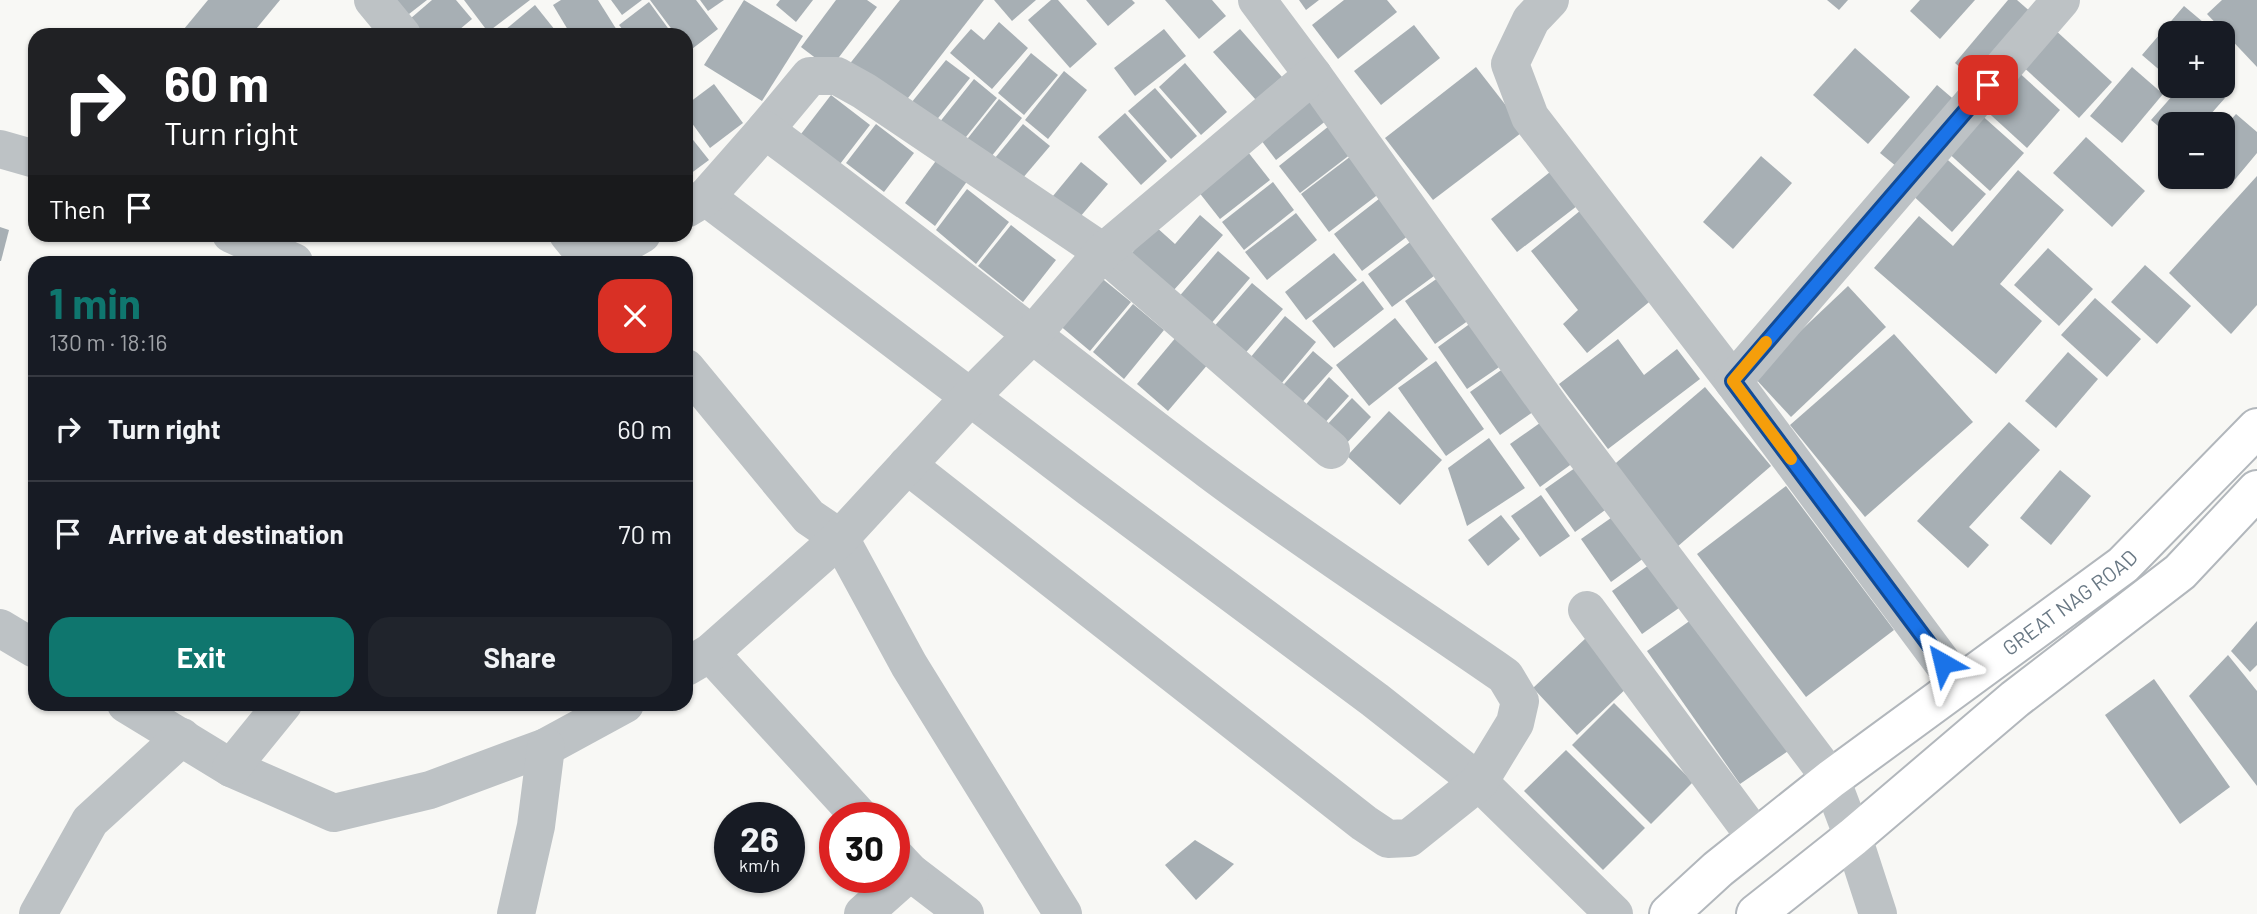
<!DOCTYPE html>
<html lang="en">
<head>
<meta charset="utf-8">
<style>
  body { margin:0; font-family:Barlow,sans-serif; background:#20242c; color:#f1f3f6; height:100vh; display:flex; flex-direction:column; font-size:26px; white-space:nowrap }
  * { box-sizing:border-box; margin:0 }
  p { font-size:23px; color:#9ea1a6 }
  .icon { flex:none; width:38px; height:38px; fill:none; stroke:currentColor; stroke-width:2; stroke-linecap:round; stroke-linejoin:round }
  .map { position:relative; flex:1; overflow:hidden }
  .panel { position:absolute; left:28px; top:256px; width:665px; height:455px; display:flex; flex-direction:column; background:#171b24; border-radius:21px; box-shadow:0 2px 5px #0004 }
  .panel>* { flex:none }
  .hud { position:absolute; left:28px; top:28px; width:665px; height:214px; border-radius:21px; box-shadow:0 2px 5px #0004; background:#202124; color:#fff; overflow:hidden }
  .tools { position:absolute; left:2158px; top:21px; display:grid; gap:14px }
  .tools a { display:grid; place-items:center; width:77px; height:77px; border-radius:14px; background:#171b24; box-shadow:0 2px 5px #0004; font-size:35px }
  .speed { position:absolute; left:714px; top:802px; display:flex; gap:14px; font-size:35px; font-weight:700; text-align:center }
  .speed>* { display:grid; place-content:center; width:91px; height:91px; border-radius:50%; background:#171b24; box-shadow:0 2px 5px #0004; line-height:1 }
  .speed small { font-size:18px; font-weight:400 }
  .speed .limit { border:10px solid #d22; background:#fff; color:#111 }
  .pin { position:absolute; display:grid; place-items:center; width:60px; height:60px; color:#fff; margin:-30px; border-radius:14px; box-shadow:0 4px 10px #0006 }
  .me { position:absolute; width:77px; margin:-38px; rotate:323deg; stroke-linejoin:round; filter:drop-shadow(0 0 5px #0008) }
  .turn { display:flex; align-items:center; gap:24px; height:147px; padding:0 21px; font-size:32px }
  .turn .icon { width:91px; height:91px; stroke-width:2.5 }
  .turn b { display:block; font-size:49px; line-height:60px }
  .then { display:flex; align-items:center; height:66px; padding:0 21px; background:#0003; gap:14px; font-size:26px }
  .round { display:grid; place-items:center; flex:none; width:74px; height:74px; border-radius:21px; background:#20242c }
  .head { display:flex; align-items:center; justify-content:space-between; height:119px; padding:0 21px }
  h1 { font-size:42px; font-weight:700; line-height:52px; color:#0f766e }
  .primary-button { display:flex; gap:14px; margin-top:auto; padding:14px 21px }
  .primary-button a { flex:1; height:80px; border-radius:21px; background:#0f766e; color:#fff; font-size:28px; font-weight:700; line-height:80px; text-align:center }
  .primary-button a+a { background:#20242c; color:#f1f3f6 }
  ul { padding:0; list-style:none }
  li { display:flex; align-items:center; gap:21px; height:105px; padding:0 21px; border-top:2px solid #363941 }
  li div { flex:1 }
  li b { display:block; font-size:26px }
  li em { font-style:normal }
  .map>svg:first-child { display:block }
  .building { fill:#a7afb4 }
  .lines { fill:none; stroke-linecap:round; stroke-linejoin:round }
  .secondary-casing { stroke:#b2b7bc; stroke-width:42 }
  .minor { stroke:#bdc2c5; stroke-width:38 }
  .secondary { stroke:#fff; stroke-width:38 }
  .route-casing { stroke:#114b97; stroke-width:18 }
  .route { stroke:#1a73e8; stroke-width:12 }
  .slow { stroke:#f59e0b; stroke-width:12 }
  .labels { text-anchor:middle; stroke-width:7; stroke-linejoin:round; paint-order:stroke }
  .street-label { font-size:21px; fill:#697884; stroke:#fff }
</style>
</head>
<body>
<div class="map">
<svg width="2257" height="914" viewBox="0 0 2257 914">
  <rect width="100%" height="100%" fill="#f8f8f5"/>
  <!-- building -->
  <g class="building">
    <polygon points="208,0 280,0 251,35 179,35"/>
    <polygon points="384,0 427,0 400,21"/>
    <polygon points="432,0 456,0 472,19 453,35 411,35 403,25"/>
    <polygon points="464,0 530,0 488,32"/>
    <polygon points="561,0 598,0 620,35 571,35 553,5"/>
    <polygon points="611,0 642,0 622,15"/>
    <polygon points="650,0 696,0 718,29 688,52 686,35 676,35"/>
    <polygon points="700,0 724,0 708,11"/>
    <polygon points="744,0 803,36 762,101 704,65"/>
    <polygon points="780,0 813,0 796,22 776,5"/>
    <polygon points="836,0 867,0 877,7 830,69 801,47"/>
    <polygon points="900,0 984,0 901,107 848,66"/>
    <polygon points="994,0 1036,0 1012,21"/>
    <polygon points="1051,0 1058,0 1097,44 1070,68 1028,20"/>
    <polygon points="1086,0 1132,0 1135,3 1108,26"/>
    <polygon points="1165,0 1212,0 1226,16 1199,39"/>
    <polygon points="1299,0 1319,0 1306,10"/>
    <polygon points="1344,0 1387,0 1397,12 1338,59 1312,25"/>
    <polygon points="1827,0 1848,0 1839,10"/>
    <polygon points="1920,0 1975,0 1940,39 1910,11"/>
    <polygon points="2008,0 2017,0 2033,14 1977,82 1955,63"/>
    <polygon points="2222,0 2257,0 2257,67 2207,14"/>
    <polygon points="649,2 673,35 627,35 619,25"/>
    <polygon points="535,5 559,35 499,35"/>
    <polygon points="2184,6 2216,33 2170,33 2170,79 2142,55"/>
    <polygon points="999,22 1028,48 992,89 950,53 971,29 984,40"/>
    <polygon points="1414,25 1440,58 1381,105 1354,71"/>
    <polygon points="2053,28 2112,82 2079,118 2020,64"/>
    <polygon points="1164,29 1186,56 1135,96 1114,68"/>
    <polygon points="1240,29 1282,77 1256,100 1213,52"/>
    <polygon points="1855,48 1910,97 1868,144 1813,95"/>
    <polygon points="1031,53 1058,75 1024,115 998,93"/>
    <polygon points="946,60 970,78 931,127 907,108"/>
    <polygon points="1185,63 1227,112 1201,135 1159,87"/>
    <polygon points="1476,67 1525,130 1433,200 1385,138"/>
    <polygon points="2132,67 2163,94 2122,143 2090,116"/>
    <polygon points="2015,69 2060,110 2027,148 1981,106"/>
    <polygon points="1064,71 1087,90 1048,139 1025,120"/>
    <polygon points="974,79 997,98 958,147 935,128"/>
    <polygon points="714,84 743,123 710,148 686,115 686,105"/>
    <polygon points="1937,85 1958,103 1902,171 1880,153"/>
    <polygon points="2181,86 2211,86 2225,98 2202,124 2170,124 2170,136 2151,120"/>
    <polygon points="1155,88 1197,136 1171,159 1128,111"/>
    <polygon points="1305,93 1327,120 1276,160 1255,132"/>
    <polygon points="831,95 870,125 840,164 801,134"/>
    <polygon points="999,99 1022,118 983,167 960,148"/>
    <polygon points="1978,112 2024,153 1990,191 1944,149"/>
    <polygon points="1125,113 1167,161 1141,185 1098,137"/>
    <polygon points="2236,114 2257,132 2257,153 2227,189 2213,177 2222,177 2222,130"/>
    <polygon points="876,124 914,153 884,192 846,163"/>
    <polygon points="1023,124 1050,146 1016,186 990,164"/>
    <polygon points="1329,126 1351,154 1300,193 1279,166"/>
    <polygon points="686,131 709,160 686,177"/>
    <polygon points="2086,137 2145,191 2112,227 2053,173"/>
    <polygon points="1248,152 1270,180 1220,219 1198,191"/>
    <polygon points="1940,153 1986,194 1952,232 1907,190"/>
    <polygon points="1351,156 1380,193 1329,232 1301,194"/>
    <polygon points="1761,156 1792,183 1733,249 1703,222"/>
    <polygon points="938,158 968,180 935,226 905,203"/>
    <polygon points="1081,162 1108,184 1074,224 1048,202"/>
    <polygon points="2018,170 2064,210 2000,284 2042,321 1996,374 1874,268 1919,216 1953,246"/>
    <polygon points="1550,172 1577,206 1517,252 1491,219"/>
    <polygon points="2257,176 2257,305 2231,334 2169,273"/>
    <polygon points="1273,182 1294,210 1244,250 1222,222"/>
    <polygon points="967,189 1009,222 976,264 936,230"/>
    <polygon points="1384,195 1413,232 1362,271 1334,234"/>
    <polygon points="1581,210 1654,298 1587,353 1563,324 1578,310 1531,251"/>
    <polygon points="1296,213 1317,240 1267,280 1245,252"/>
    <polygon points="1200,215 1223,235 1173,291 1131,254 1155,226 1175,244"/>
    <polygon points="1011,225 1056,260 1023,302 978,266"/>
    <polygon points="0,227 9,230 1,261 0,261"/>
    <polygon points="1414,239 1438,273 1392,307 1368,274"/>
    <polygon points="2048,248 2093,289 2059,326 2014,285"/>
    <polygon points="1218,251 1250,278 1209,326 1177,299"/>
    <polygon points="1334,253 1357,280 1306,320 1285,292"/>
    <polygon points="2145,265 2191,306 2157,344 2111,302"/>
    <polygon points="1442,275 1472,318 1435,344 1405,301"/>
    <polygon points="1099,276 1131,302 1090,351 1058,324"/>
    <polygon points="1363,281 1384,309 1334,348 1312,321"/>
    <polygon points="1252,283 1283,309 1242,357 1211,330"/>
    <polygon points="1848,286 1886,327 1791,417 1753,376"/>
    <polygon points="2095,298 2141,339 2107,377 2061,335"/>
    <polygon points="1133,304 1164,330 1124,379 1093,352"/>
    <polygon points="1285,316 1316,342 1276,390 1245,364"/>
    <polygon points="1395,318 1428,359 1369,406 1336,365"/>
    <polygon points="1475,320 1505,363 1467,389 1438,347"/>
    <polygon points="1894,334 1973,422 1865,517 1790,425"/>
    <polygon points="1177,336 1209,363 1168,411 1137,384"/>
    <polygon points="1618,339 1644,375 1677,349 1700,379 1608,449 1559,384"/>
    <polygon points="1313,351 1333,368 1297,408 1278,391"/>
    <polygon points="2068,352 2098,379 2056,428 2025,401"/>
    <polygon points="1436,361 1484,429 1446,456 1398,388"/>
    <polygon points="1507,366 1537,409 1500,435 1470,392"/>
    <polygon points="1329,377 1349,396 1322,426 1303,408"/>
    <polygon points="1705,387 1771,466 1677,547 1610,468"/>
    <polygon points="1352,398 1371,417 1344,446 1324,428"/>
    <polygon points="1389,411 1442,460 1400,505 1347,456"/>
    <polygon points="1547,418 1577,460 1540,487 1510,444"/>
    <polygon points="2009,422 2040,450 1969,527 1989,545 1968,568 1917,521"/>
    <polygon points="1489,438 1525,488 1467,526 1448,468"/>
    <polygon points="1582,463 1612,505 1575,532 1545,489"/>
    <polygon points="2060,470 2091,496 2051,545 2020,518"/>
    <polygon points="1786,486 1894,630 1806,697 1697,554"/>
    <polygon points="1541,495 1570,536 1540,557 1511,516"/>
    <polygon points="1618,513 1648,555 1611,582 1581,539"/>
    <polygon points="1501,515 1520,539 1488,566 1468,540"/>
    <polygon points="1649,565 1679,608 1642,634 1612,591"/>
    <polygon points="1698,615 1791,749 1740,784 1647,651"/>
    <polygon points="2257,621 2257,665 2250,672 2231,651"/>
    <polygon points="1587,637 1631,684 1577,735 1533,688"/>
    <polygon points="2228,655 2257,691 2257,786 2189,696"/>
    <polygon points="2154,679 2230,787 2180,824 2105,715"/>
    <polygon points="1614,703 1693,782 1651,824 1572,745"/>
    <polygon points="1566,750 1645,828 1603,870 1524,791"/>
    <polygon points="1195,840 1234,864 1196,900 1165,865"/>
  </g>
  <g class="lines">
    <defs>
      <g id="secondary">
        <path id="s1" d="M1669 914 1718 869 1831 779 2123 565 2257 428"/>
        <polyline points="1756,914 1853,837 2015,699 2180,572 2257,490"/>
      </g>
    </defs>
    <!-- secondary casing -->
    <use href="#secondary" class="secondary-casing"/>
    <!-- minor -->
    <g class="minor">
      <polyline points="373,0 402,35"/>
      <polyline points="1257,0 1313,75 1553,411 1831,779 1853,837 1878,914"/>
      <polyline points="1550,0 1531,20 1510,64 1530,117 1733,381 1959,685"/>
      <polyline points="765,130 810,76 837,76 864,91 1103,252 1331,450"/>
      <polyline points="0,149 35,159"/>
      <polyline points="706,197 1090,488 1375,700 1479,782 1614,914"/>
      <path d="M686 209 706 197 765 130C916 241 1060 359 1210 471 1306 543 1407 608 1505 676L1520 701 1515 723 1479 782 1409 838 1388 839 1364 823 907 465"/>
      <polyline points="231,234 294,262"/>
      <polyline points="568,234 591,262"/>
      <polyline points="594,262 642,234"/>
      <polyline points="686,368 809,517 840,538 909,665 1063,914"/>
      <polyline points="1733,381 2061,0"/>
      <polyline points="1587,610 1756,838"/>
      <polyline points="0,628 35,649"/>
      <polyline points="710,653 860,817"/>
      <polyline points="686,667 710,653 840,538 970,397 1032,335 1103,252 1313,75"/>
      <polyline points="126,704 231,768 334,813 430,790 546,747 625,704"/>
      <polyline points="231,768 283,704"/>
      <polyline points="894,855 910,872 965,914"/>
      <polyline points="38,914 90,821 182,737"/>
      <polyline points="516,914 536,826 546,747"/>
      <polyline points="863,914 910,872"/>
    </g>
    <!-- secondary -->
    <use href="#secondary" class="secondary"/>
  </g>
  <g class="lines">
    <defs>
      <polyline id="route" points="1943,663 1733,381 1988,85"/>
    </defs>
    <!-- route casing -->
    <use href="#route" class="route-casing"/>
    <!-- route -->
    <use href="#route" class="route"/>
    <!-- slow -->
    <polyline class="slow" points="1766,342 1733,381 1791,459"/>
  </g>
  <g class="labels">
    <!-- street labels -->
    <g class="street-label">
      <text dy="7" stroke="none"><textPath href="#s1" startOffset="508">GREAT NAG ROAD</textPath></text>
    </g>
  </g>
</svg>
<div class="tools">
<a>+</a>
<a>−</a>
</div>
<div class="speed"><div>26<small>km/h</small></div><div class="limit">30</div></div>
<div class="pin" style="left:1988px;top:85px;background:#d93025"><svg class="icon" aria-label="arrive" viewBox="0 0 24 24"><path d="M6 21V4h12l-3 4 3 4H6"/></svg></div>
<svg class="me" style="left:1943px;top:663px" viewBox="-20 -20 40 40"><path d="M0-17L14 15 0 8-14 15z" fill="#1a73e8" stroke="#fff" stroke-width="4"/></svg>
<div class="hud">
<div class="turn"><svg class="icon" aria-label="right" viewBox="0 0 24 24"><path d="M7 20v-9h11M14 6l5 5-5 5"/></svg><div><b>60 m</b>Turn right</div></div>
<div class="then">Then<svg class="icon" aria-label="arrive" viewBox="0 0 24 24"><path d="M6 21V4h12l-3 4 3 4H6"/></svg></div>
</div>
<section class="panel">
<div class="head"><div><h1>1 min</h1><p>130 m · 18:16</p></div><a class="round" style="background:#d93025;color:#fff"><svg class="icon" aria-label="close" viewBox="0 0 24 24"><path d="M6 6l12 12M18 6L6 18"/></svg></a></div>
<ul>
<li><svg class="icon" aria-label="right" viewBox="0 0 24 24"><path d="M7 20v-9h11M14 6l5 5-5 5"/></svg><div><b>Turn right</b></div><em>60 m</em></li>
<li><svg class="icon" aria-label="arrive" viewBox="0 0 24 24"><path d="M6 21V4h12l-3 4 3 4H6"/></svg><div><b>Arrive at destination</b></div><em>70 m</em></li>
</ul>
<div class="primary-button"><a>Exit</a><a>Share</a></div>
</section>
</div>
</body>
</html>
